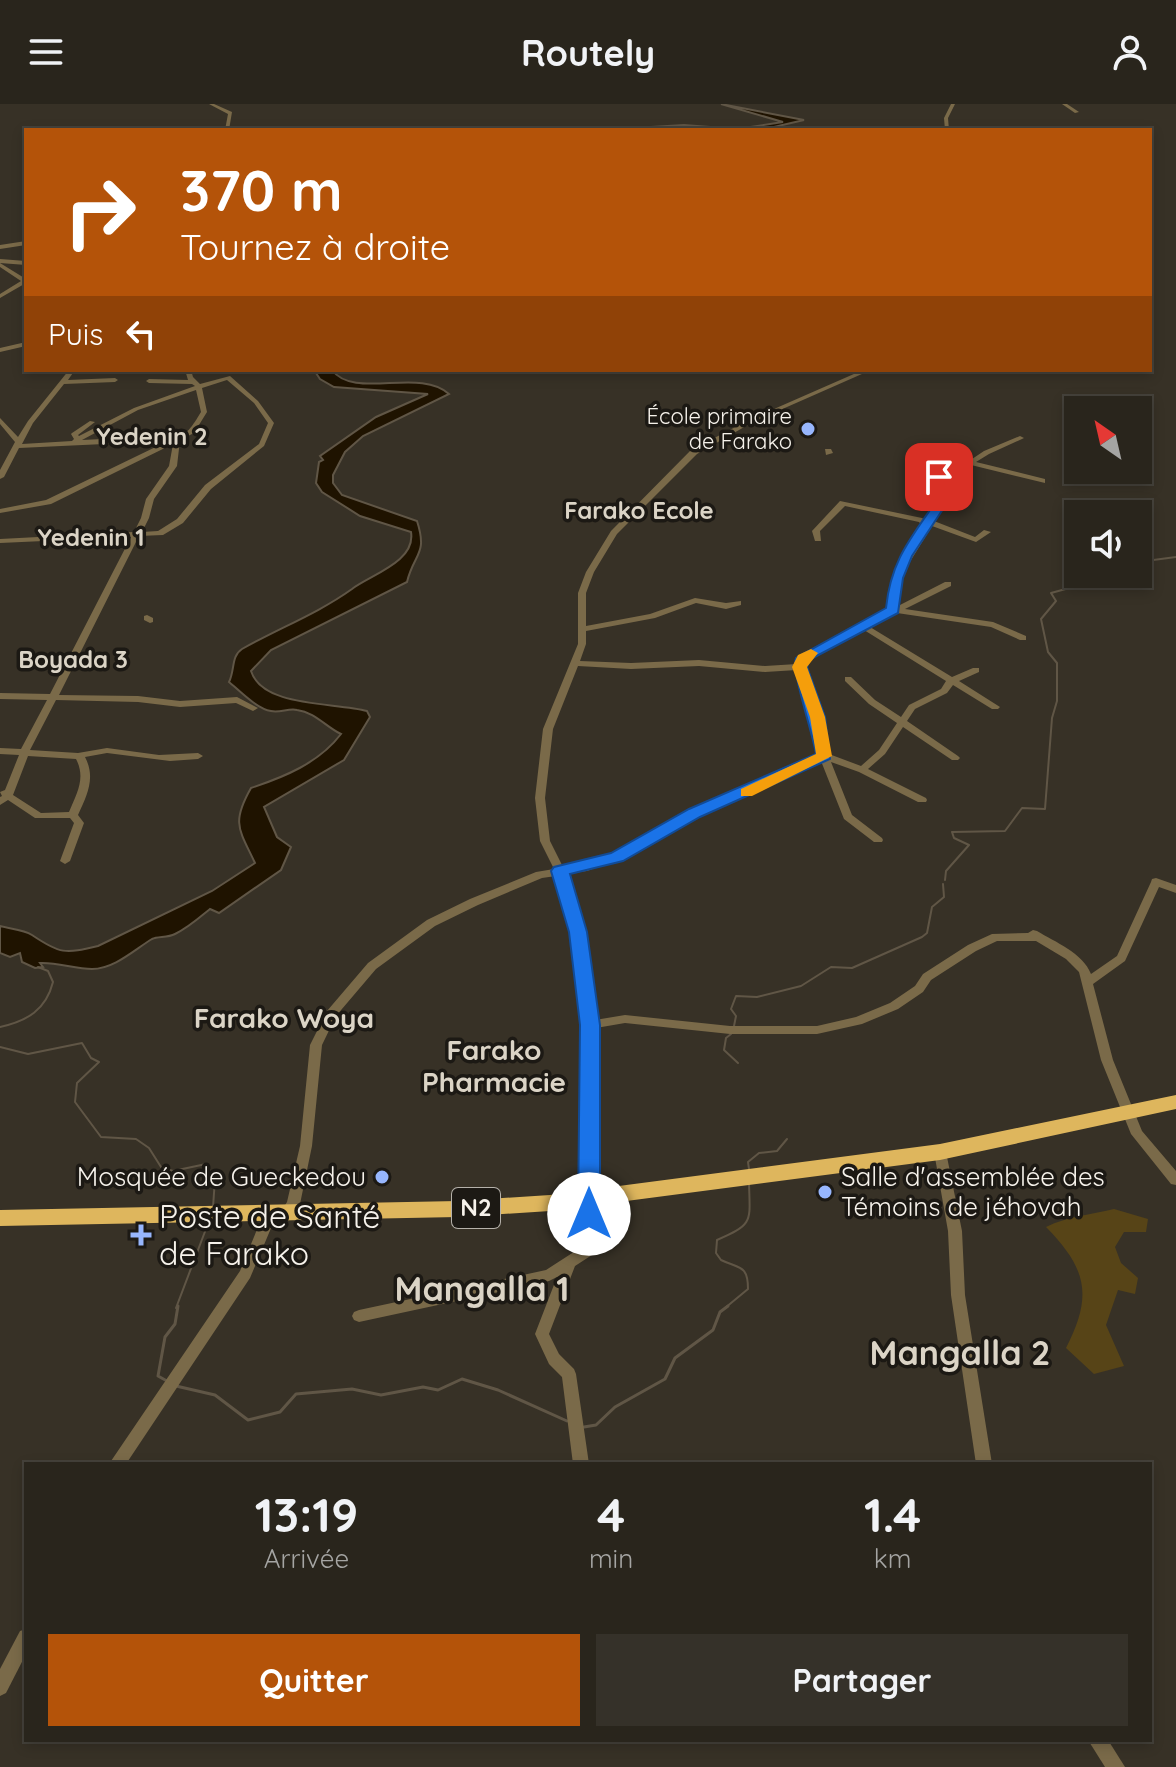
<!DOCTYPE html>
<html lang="fr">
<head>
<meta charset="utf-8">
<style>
  body { margin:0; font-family:Quicksand,sans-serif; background:#353129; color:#f1f3f6; height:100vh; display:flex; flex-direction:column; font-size:30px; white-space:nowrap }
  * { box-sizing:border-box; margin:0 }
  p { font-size:26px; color:#a5a5a3 }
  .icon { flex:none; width:44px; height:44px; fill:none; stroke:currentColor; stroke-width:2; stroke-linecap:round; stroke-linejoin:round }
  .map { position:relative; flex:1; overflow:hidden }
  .panel { position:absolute; left:24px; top:1358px; width:1128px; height:280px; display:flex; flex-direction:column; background:#29251c; border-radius:0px; box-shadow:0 4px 12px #0003,0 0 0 2px #45423b }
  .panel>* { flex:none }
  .hud { position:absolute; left:24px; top:24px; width:1128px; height:244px; border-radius:0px; box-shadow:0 4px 12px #0003,0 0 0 2px #45423b; background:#b45309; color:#fff; overflow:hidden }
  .needle { width:52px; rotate:326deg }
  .controls { position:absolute; left:1064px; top:292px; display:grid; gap:16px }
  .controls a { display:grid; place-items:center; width:88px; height:88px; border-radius:0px; background:#29251c; box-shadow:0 4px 12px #0003,0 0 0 2px #45423b; font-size:40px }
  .pin { position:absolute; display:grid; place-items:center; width:68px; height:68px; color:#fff; margin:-34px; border-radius:16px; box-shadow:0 4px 12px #0006 }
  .me { position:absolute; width:88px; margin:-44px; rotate:0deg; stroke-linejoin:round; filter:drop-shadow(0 0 6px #0008) }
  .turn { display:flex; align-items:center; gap:28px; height:168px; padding:0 24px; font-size:36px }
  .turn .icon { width:104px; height:104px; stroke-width:2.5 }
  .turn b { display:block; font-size:56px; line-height:68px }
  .then { display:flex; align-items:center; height:76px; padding:0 24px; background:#0003; gap:16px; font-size:30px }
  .eta { display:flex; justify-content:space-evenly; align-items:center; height:136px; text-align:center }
  .eta b { font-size:48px; font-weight:800; line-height:56px }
  .primary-button { display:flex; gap:16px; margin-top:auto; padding:16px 24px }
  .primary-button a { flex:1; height:92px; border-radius:0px; background:#b45309; color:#fff; font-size:32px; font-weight:800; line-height:92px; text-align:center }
  .primary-button a+a { background:#353129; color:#f1f3f6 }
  header { display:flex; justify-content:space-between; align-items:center; height:104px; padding:0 24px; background:#29251c; font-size:36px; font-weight:800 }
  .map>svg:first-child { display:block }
  .green { fill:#574417 }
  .water { fill:#1f1300; stroke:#605646; stroke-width:2 }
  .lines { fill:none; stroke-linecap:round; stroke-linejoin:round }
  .stream-far1 { stroke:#605646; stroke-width:2 }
  .stream { stroke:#605646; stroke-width:3 }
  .minor { fill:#7a6a49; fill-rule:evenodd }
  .highway { fill:#deb65d; fill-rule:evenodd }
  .route { fill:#1a73e8; stroke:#114b97; stroke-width:2 }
  .slow { fill:#f59e0b }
  .poi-dot { fill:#97b6fd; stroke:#1c1914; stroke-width:3 }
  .labels { text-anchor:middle; stroke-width:7; stroke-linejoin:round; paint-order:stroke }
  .far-poi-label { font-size:22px; fill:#f6f2eb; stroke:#1c1914; text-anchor:end }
  .far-neighbourhood-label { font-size:24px; font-weight:bold; fill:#dbd4c6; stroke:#1c1914 }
  .shield { fill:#1c1914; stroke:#b5b1aa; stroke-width:2 }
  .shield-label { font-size:24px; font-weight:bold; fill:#f6f2eb }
  .poi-label { font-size:26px; fill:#f6f2eb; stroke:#1c1914; text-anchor:end }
  .neighbourhood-label { font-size:28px; font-weight:bold; fill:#dbd4c6; stroke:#1c1914 }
  .near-poi-label { font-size:32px; fill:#f6f2eb; stroke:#1c1914; text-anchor:start }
  .near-neighbourhood-label { font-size:34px; font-weight:bold; fill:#dbd4c6; stroke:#1c1914 }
</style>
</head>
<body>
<header><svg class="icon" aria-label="menu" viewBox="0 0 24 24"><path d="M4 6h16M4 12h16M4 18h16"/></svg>Routely<svg class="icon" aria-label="person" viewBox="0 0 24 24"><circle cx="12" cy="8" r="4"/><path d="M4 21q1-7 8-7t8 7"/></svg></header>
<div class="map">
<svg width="1176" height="1663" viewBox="0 0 1176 1663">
  <rect width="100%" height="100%" fill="#373126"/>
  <!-- green -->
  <path class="green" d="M1114 1105 1148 1115 1146 1128H1124L1115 1143 1121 1159 1138 1174 1135 1190 1118 1186 1106 1221 1124 1262 1094 1270 1066 1244C1093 1191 1087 1165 1046 1123 1068 1112 1090 1111 1114 1105Z"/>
  <!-- water -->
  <g class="water">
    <polygon points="721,0 804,16 761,26 601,26 684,21 737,25 783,18"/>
    <path d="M314 266H332C354 296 420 263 449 290L363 332 345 348 333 371V379L342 391 417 417C428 451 414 449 407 478L271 546 251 567C263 604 335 598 367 607L370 613 344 656 264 703 277 733 291 743 281 766 219 809 210 805C199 814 188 824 175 830 167 834 158 832 152 835 134 846 114 865 92 865 75 865 57 858 40 859L43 863 35 864 22 858 20 849 10 853 0 849V822C10 825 23 825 32 831 60 850 65 850 98 842L212 787 255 759C239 725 231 719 251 684 284 673 319 659 341 630 326 623 315 608 297 606 289 604 280 609 271 607 257 605 240 587 229 578 235 566 231 552 242 545 279 524 317 510 352 485 370 471 416 458 411 428L360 412 322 388 316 379 319 358 323 356 320 352 376 313 428 290 334 283 320 275Z"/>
  </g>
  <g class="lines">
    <!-- stream-far1 -->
    <g class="stream-far1">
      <polyline points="1138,458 1176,453"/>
      <polyline points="945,776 946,767 969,741 954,734 952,728 1005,727 1022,704 1045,705 1052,614 1057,597 1057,559 1048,548 1041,515 1056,497 1051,489 1084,480 1081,470"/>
      <polyline points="734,922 736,912 731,905 736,892 757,893 801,882 831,863 852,864 922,833 927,829 932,803 944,793 943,780"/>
      <path d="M0 923C27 917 46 906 53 878L48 867 38 863"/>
      <polyline points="731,930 726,934 724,946 738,959"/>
      <polyline points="0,943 28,950 82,939 91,954 99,958 77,979 75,998 101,1033 136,1035 149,1044 161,1063 173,1067 206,1060 215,1075 213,1103"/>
      <polyline points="749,1065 748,1058 759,1049 777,1047 787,1035"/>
      <polyline points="176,1204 209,1117"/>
      <path d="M725 1204 748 1185C748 1161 740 1165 721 1156L716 1149 717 1136C754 1120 750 1118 749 1079"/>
    </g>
    <!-- stream -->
    <g class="stream">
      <polyline points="167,1277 158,1272 165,1233 175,1220 178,1202"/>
      <polyline points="176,1282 215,1291 248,1316 280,1308 296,1290 352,1285 381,1291 423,1283 438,1286 462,1275 498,1286 567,1317"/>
      <polyline points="584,1323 596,1321 615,1303 665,1275 675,1254 713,1226 720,1208 728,1202"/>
    </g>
    <!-- minor -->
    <g class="minor">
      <polygon points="209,0 214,0 232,8 229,26 225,26 228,10"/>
      <polygon points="951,0 955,0 948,14 949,26 945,26 944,14"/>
      <polygon points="1062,0 1067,0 1079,8 1075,9"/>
      <polygon points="26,137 26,141 0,145 0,141"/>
      <polygon points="0,155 26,157 26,161 0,159"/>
      <polygon points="0,159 26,175 26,179 0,194 0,190 21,177 0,163"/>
      <polygon points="26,238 26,242 0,248 0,244"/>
      <path d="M69 266H75L68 276 115 274 118 276 115 278 64 280 33 319 22 340 72 337 74 335 71 330 72 329 90 317 95 318 78 331 79 332 134 304 195 282 192 280 149 279 146 277 149 275 188 276 185 266H191L193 273 200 280 230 272 258 297 274 319 264 342 211 385 183 419 163 431 139 432 59 591 138 592 180 597 237 593 258 604 253 607 236 599 180 603 138 598 56 596 30 646 78 649 107 644 159 651 198 649 203 652 198 655 170 657 107 649 85 653C96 674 87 691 78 711L84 719 70 757 65 760 60 757 74 719 70 714H35L8 696 0 701V693L2 692 0 688 5 686 19 651 0 650V644L21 645 47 596 0 595V589L50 590 131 433 0 439V435L134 428 141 414 146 395 169 362 173 340 51 400 0 409V405L46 396 168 337 19 344 4 373 0 375V366L15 338 0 320V314L18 333 28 317ZM227 276 254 299 268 319 259 340 205 381 177 415 158 427 142 428 149 414 154 395 177 362 180 336 194 329 207 308 202 284ZM196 286 201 308C191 324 185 337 164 332L82 336 138 306ZM28 652 76 655C86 674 77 689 69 708L41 709 13 691Z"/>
      <path d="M863 266H871L753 318 697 350 617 430 594 468 586 489V522L650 510 695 494 726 499 741 497V501L726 505 696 499 655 514 586 527V540L580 557 631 559 699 556 765 562 797 560 800 552 889 507 892 474 923 423 919 418 845 402 820 427 821 437H815L812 427 840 397 922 414 927 417 941 393 935 380 939 361 969 357 984 347 1020 332 1024 334 1022 335 989 350 976 358 1045 375V379L971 361 945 365 943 380 949 393 934 417 975 433 984 426 991 428 976 438 932 422 900 474 898 502 945 478H951V482L905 505 993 518 1026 532V536H1020L991 523 897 509 870 523 952 573 973 564H979V568L959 577 1000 603 998 605H992L953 581 947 589 915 605 907 617 958 652 960 654 958 656H952L903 623 885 650 868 665 926 694 927 696 926 698H918L859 668 831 658 852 711 882 734 883 736 882 738H874L844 715 821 657 699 711 621 755 587 767 566 770 583 828 595 916 625 911 730 922H817L856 913 890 899 915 882 923 870 968 841 992 830 1028 829 1033 826 1037 827C1055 838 1083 849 1091 870L1117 852 1151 778 1152 775 1156 774 1176 781V789L1159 783 1125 857 1093 880 1113 956 1142 1027 1176 1067V1081L1171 1080 1131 1030 1101 956 1079 868 1066 855 1036 837H997L976 847 931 876 923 888 898 905 862 920 817 930H730L625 919 596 924 594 1147 592 1151 575 1162 549 1230 559 1250 574 1265 576 1270 589 1360H573L562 1273 549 1260 535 1230 557 1173 549 1177 359 1218 354 1216 352 1212 354 1208 359 1206 546 1166 580 1144 584 921 573 828 556 772 542 774 478 801 435 822 376 865 336 912 322 941 312 1042 300 1100 292 1113 287 1115 282 1113 280 1109 287 1098 300 1042 310 941 327 907 368 859 427 816 470 795 536 768 554 765 540 737 535 694 543 625 578 540V489L586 468 611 427 691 346 749 316ZM864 526 946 577 941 585 909 601 901 613 875 596 851 573H845V577L869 600 897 619 879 646 861 662 829 650C829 617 802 588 807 555ZM578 562 631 565 699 562 765 568 797 566C801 595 820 620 819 651L691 707 613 751 586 760 563 763 550 737 545 694 553 625Z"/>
      <polygon points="825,345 831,345 833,349 826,351"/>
      <polygon points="147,511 153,514 153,518 150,519 144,516 144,512"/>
      <polygon points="940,1043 945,1044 946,1048 962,1127 965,1191 992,1360 976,1360 951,1191 948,1127 934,1048 935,1044"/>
      <polygon points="270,1104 275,1106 277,1110 250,1174 126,1360 109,1360 240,1167 265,1106"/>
      <polygon points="26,1525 26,1550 6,1589 0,1592 0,1565 20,1527"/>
      <polygon points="1088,1636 1108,1636 1125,1663 1105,1663"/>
    </g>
    <!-- highway -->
    <polygon class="highway" points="1176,991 1176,1005 940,1056 550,1107 458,1113 0,1122 0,1106 458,1097 550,1091 940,1040"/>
  </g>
  <!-- route -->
  <path class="route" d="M939 370 945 373 951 393 912 452 903 474 898 509 809 556 807 563 825 613 830 655 700 713 623 757 570 770 587 828 600 921V1110L596 1117H581L578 1110 580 921 569 828 551 767 554 763 611 749 689 705 816 650C813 630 791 566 796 554L886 504C891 455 912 433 939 393L933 373Z"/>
  <!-- slow -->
  <polygon class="slow" points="811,545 818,549 807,563 825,613 832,652 752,692 741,692 741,685 816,650 810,613 792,563 798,551"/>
  <!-- markers -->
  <g class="poi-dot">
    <circle cx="808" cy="325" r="8"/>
    <circle cx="382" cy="1073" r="8"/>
    <circle cx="825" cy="1088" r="8"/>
    <path d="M137 1119h8v8h8v8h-8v8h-8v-8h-8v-8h8z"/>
  </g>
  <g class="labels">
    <!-- far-poi labels -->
    <g class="far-poi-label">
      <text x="792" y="320">École primaire<tspan x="792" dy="25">de Farako</tspan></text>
    </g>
    <!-- far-neighbourhood labels -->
    <g class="far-neighbourhood-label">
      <text x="152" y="341">Yedenin 2</text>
      <text x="639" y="415">Farako Ecole</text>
      <text x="91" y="442">Yedenin 1</text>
      <text x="73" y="564">Boyada 3</text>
    </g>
    <!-- shield labels -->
    <rect class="shield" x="452" y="1084" width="48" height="40" rx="6"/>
    <g class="shield-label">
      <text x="476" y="1112">N2</text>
    </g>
    <!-- poi labels -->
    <g class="poi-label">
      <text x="366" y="1082">Mosquée de Gueckedou</text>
      <text x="841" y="1082" text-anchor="start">Salle d'assemblée des<tspan x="841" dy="30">Témoins de jéhovah</tspan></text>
    </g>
    <!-- neighbourhood labels -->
    <g class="neighbourhood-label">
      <text x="284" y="924">Farako Woya</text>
      <text x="494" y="956">Farako<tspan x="494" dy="32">Pharmacie</tspan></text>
    </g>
    <!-- near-poi labels -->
    <g class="near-poi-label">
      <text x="159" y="1124">Poste de Santé<tspan x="159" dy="37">de Farako</tspan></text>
    </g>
    <!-- near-neighbourhood labels -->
    <g class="near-neighbourhood-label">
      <text x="482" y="1197">Mangalla 1</text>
      <text x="960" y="1261">Mangalla 2</text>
    </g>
  </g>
</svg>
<div class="controls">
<a><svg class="needle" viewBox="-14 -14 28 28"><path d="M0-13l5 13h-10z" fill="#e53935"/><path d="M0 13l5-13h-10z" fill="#a5a5a3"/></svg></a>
<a><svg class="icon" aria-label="sound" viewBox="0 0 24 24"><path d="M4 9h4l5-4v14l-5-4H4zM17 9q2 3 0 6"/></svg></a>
</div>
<div class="pin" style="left:939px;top:373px;background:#d93025"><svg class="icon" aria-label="arrive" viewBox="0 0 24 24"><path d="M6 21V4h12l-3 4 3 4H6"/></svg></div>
<svg class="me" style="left:589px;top:1110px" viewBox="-20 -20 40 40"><circle r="19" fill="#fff"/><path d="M0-13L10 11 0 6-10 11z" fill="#1a73e8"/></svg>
<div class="hud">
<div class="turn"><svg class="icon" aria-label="right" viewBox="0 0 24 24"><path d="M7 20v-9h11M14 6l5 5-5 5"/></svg><div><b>370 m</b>Tournez à droite</div></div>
<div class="then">Puis<svg class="icon" aria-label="left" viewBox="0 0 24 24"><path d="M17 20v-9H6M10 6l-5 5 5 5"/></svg></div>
</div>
<section class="panel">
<div class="eta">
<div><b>13:19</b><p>Arrivée</p></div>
<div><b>4</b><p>min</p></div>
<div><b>1.4</b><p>km</p></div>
</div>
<div class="primary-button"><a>Quitter</a><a>Partager</a></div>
</section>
</div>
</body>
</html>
